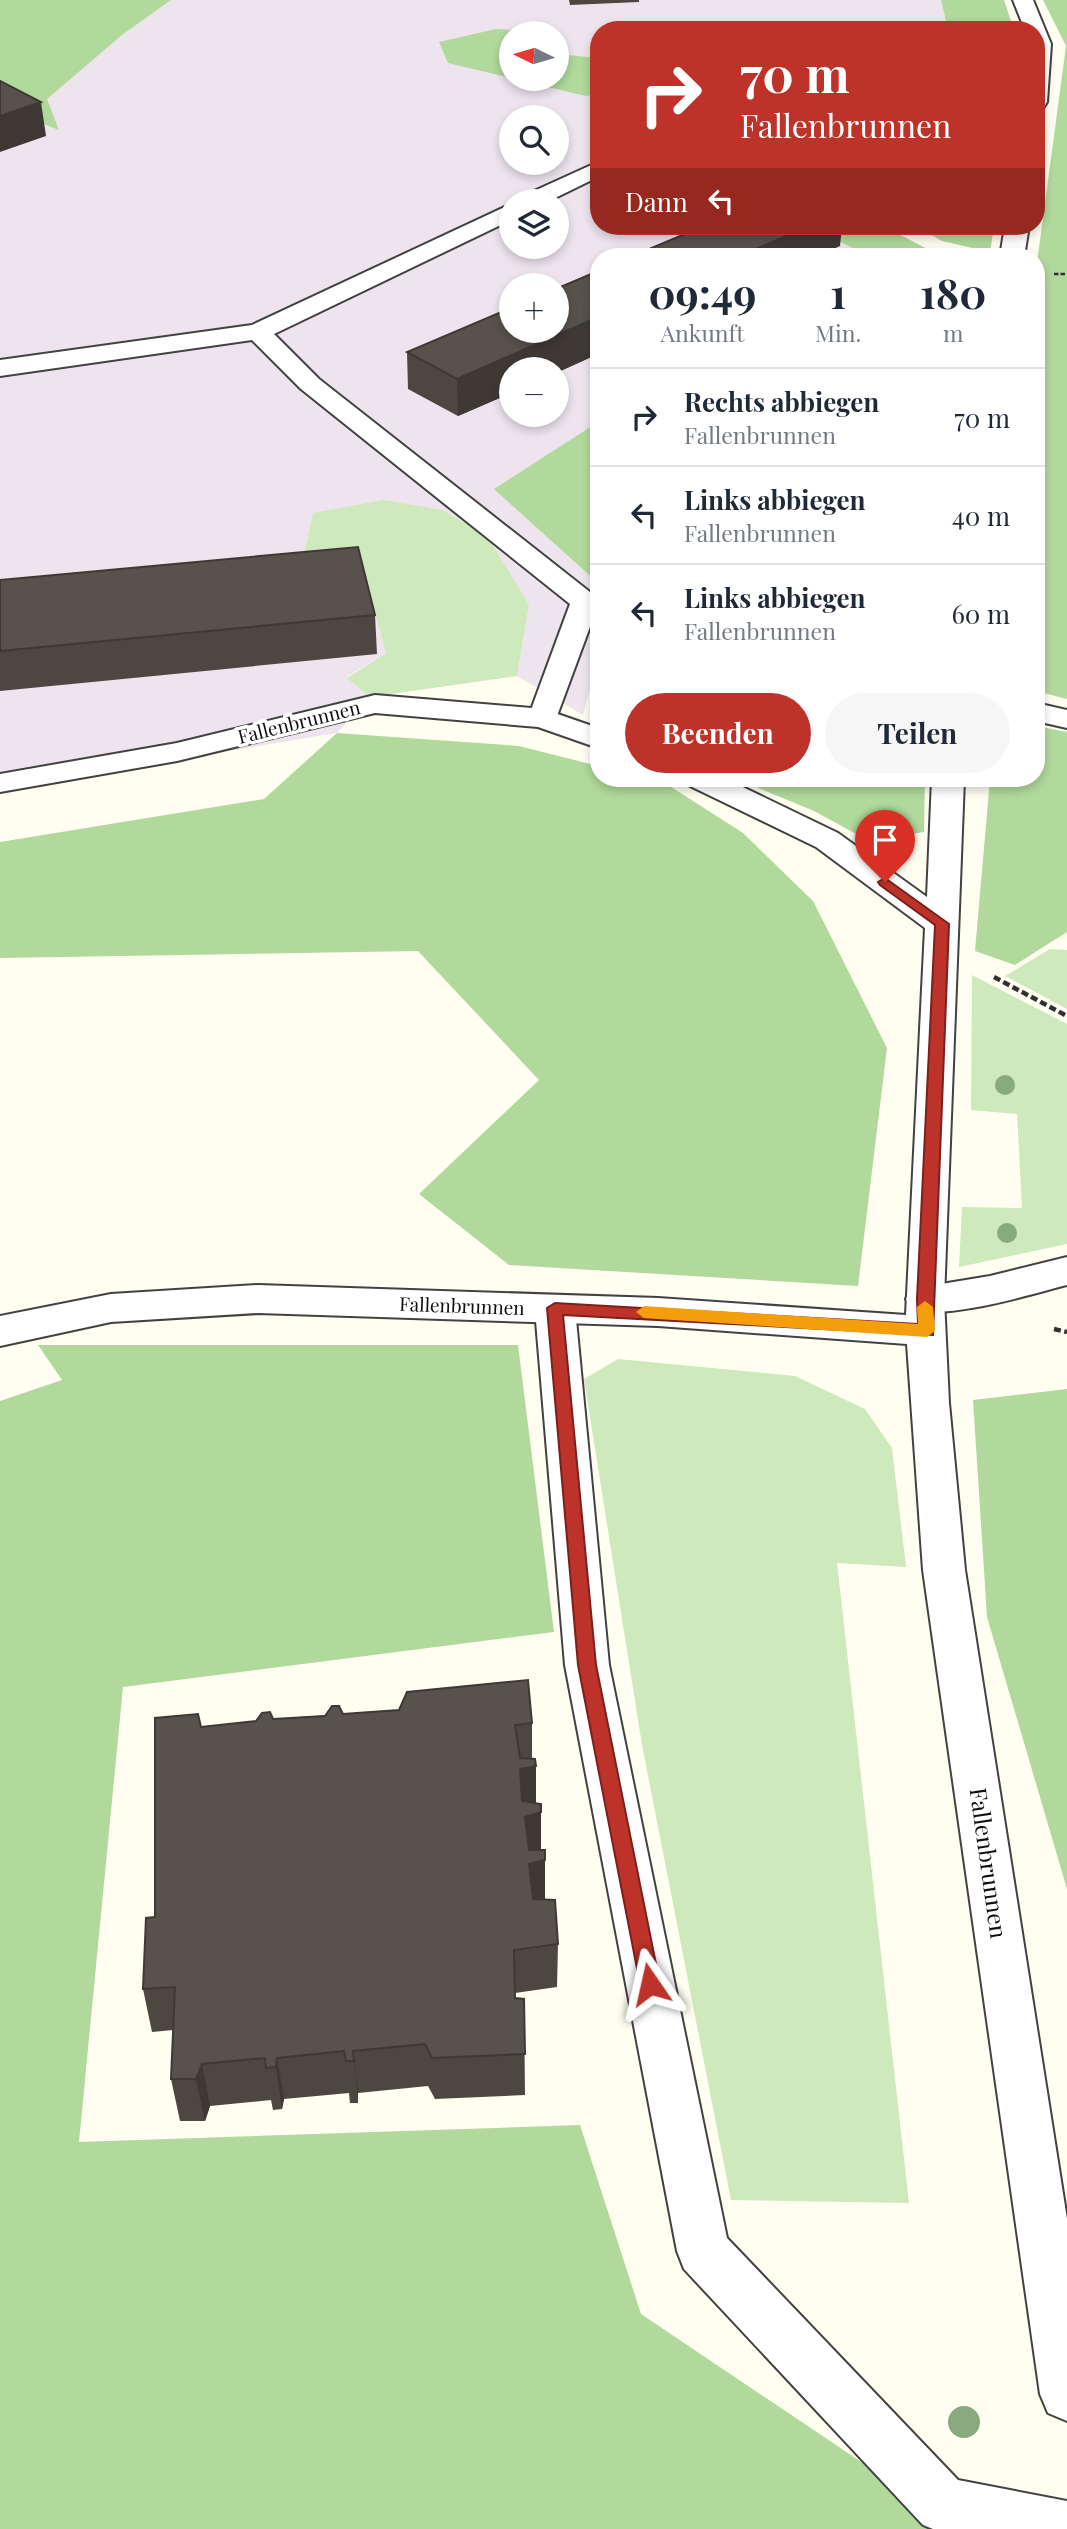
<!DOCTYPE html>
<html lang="de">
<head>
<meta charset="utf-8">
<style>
  body { margin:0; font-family:"Playfair Display",serif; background:#f6f6f7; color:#1f2937; height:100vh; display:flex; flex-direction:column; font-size:26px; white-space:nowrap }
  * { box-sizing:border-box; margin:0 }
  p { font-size:23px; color:#747a83 }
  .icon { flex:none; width:38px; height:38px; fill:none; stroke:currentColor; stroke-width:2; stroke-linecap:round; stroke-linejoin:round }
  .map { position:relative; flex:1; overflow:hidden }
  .drawer { position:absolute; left:590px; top:248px; width:455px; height:539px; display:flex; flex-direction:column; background:#fff; border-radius:28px; box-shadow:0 4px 10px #0003 }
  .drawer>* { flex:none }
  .banner { position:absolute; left:590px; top:21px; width:455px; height:214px; border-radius:28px; box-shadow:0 4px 10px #0003; background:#bd3329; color:#fff; overflow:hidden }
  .needle { width:46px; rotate:275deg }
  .fabs { position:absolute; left:499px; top:21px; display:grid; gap:14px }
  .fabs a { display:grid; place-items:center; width:70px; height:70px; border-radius:50%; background:#fff; box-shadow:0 4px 10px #0003; font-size:35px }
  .pin { position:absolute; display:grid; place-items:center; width:60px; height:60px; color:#fff; margin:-72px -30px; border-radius:50% 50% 50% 0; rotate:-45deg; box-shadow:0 0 7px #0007 }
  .pin .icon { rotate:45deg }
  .me { position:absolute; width:77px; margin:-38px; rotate:349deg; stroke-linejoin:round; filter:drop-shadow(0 0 5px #0008) }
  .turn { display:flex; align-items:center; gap:24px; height:147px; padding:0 35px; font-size:32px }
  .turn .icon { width:91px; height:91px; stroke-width:2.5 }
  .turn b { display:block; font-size:49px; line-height:60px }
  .then { display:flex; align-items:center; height:66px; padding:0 35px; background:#0003; gap:14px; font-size:26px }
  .eta { display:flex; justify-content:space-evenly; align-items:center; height:119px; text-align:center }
  .eta b { font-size:42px; font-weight:700; line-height:49px }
  .action { display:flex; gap:14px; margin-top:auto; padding:14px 35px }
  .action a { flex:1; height:80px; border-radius:42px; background:#bd3329; color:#fff; font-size:28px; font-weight:700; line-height:80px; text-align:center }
  .action a+a { background:#f6f6f7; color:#1f2937 }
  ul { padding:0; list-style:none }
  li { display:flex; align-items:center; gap:21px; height:98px; padding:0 35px; border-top:2px solid #e0e1e3 }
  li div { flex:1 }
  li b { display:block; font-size:26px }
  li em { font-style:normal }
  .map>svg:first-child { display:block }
  .industrial { fill:#ede4ed; fill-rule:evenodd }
  .green { fill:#cee9bb }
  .forest { fill:#b0d99b }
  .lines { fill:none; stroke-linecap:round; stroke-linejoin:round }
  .service-casing { stroke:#424242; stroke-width:4 }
  .minor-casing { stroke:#424242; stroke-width:4 }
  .path-far1 { stroke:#313131; stroke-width:2.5; stroke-dasharray:4.5 2; stroke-linecap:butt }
  .path { stroke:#313131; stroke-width:4.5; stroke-dasharray:7 3.5; stroke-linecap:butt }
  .service { fill:#fff; fill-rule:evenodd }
  .minor { fill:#fff; fill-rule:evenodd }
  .tree { fill:#88aa7e }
  .wall { fill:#4c4741 }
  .shaded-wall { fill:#3e3935 }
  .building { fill:#58524c; stroke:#3e3935; stroke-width:2 }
  .route { fill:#bd3329; stroke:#7b211b; stroke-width:2 }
  .slow { fill:#f59e0b }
  .labels { text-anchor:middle; stroke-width:7; stroke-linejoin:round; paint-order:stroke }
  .street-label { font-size:19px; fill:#0f0f0f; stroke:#fff }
  .near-street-label { font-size:23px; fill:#0f0f0f; stroke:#fff }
</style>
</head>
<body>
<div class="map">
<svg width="1067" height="2529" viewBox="0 0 1067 2529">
  <rect width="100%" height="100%" fill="#fffef1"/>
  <!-- industrial -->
  <path class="industrial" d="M171 0H941L948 30H598V226H807L858 250 847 257H598V422L495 489 598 583V658L583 715 517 676 529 605 365 579 386 653 347 677 370 697 337 733 0 789V107L59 129 46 99 122 35ZM511 33H556V79H511ZM511 117H556V163H511ZM511 201H556V247H511ZM511 285H556V331H511ZM511 369H556V415H511Z"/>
  <!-- green -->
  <g class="green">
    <polygon points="383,500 442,510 488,537 529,605 517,676 370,697 347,678 386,653 365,579 299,579 313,513"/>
    <polygon points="1050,949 1067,950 1067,1009 1005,976"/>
    <polygon points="972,975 1067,1024 1067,1244 959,1267 962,1207 1022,1208 1017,1114 971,1110"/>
    <polygon points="618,1359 795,1376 865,1409 892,1448 906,1567 837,1563 909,2203 731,2200 642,1745 584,1379"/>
  </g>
  <!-- forest -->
  <g class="forest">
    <polygon points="0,0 171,0 122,35 47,99 59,130 0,107"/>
    <polygon points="941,0 1004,0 1014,30 948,30"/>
    <polygon points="1043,0 1067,0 1067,699 1036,691 1036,270 1066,46"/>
    <polygon points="496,29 554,32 554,33 511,33 511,78 448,63 439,42"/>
    <polygon points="557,47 558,54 598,58 598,94 586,96 514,79 556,79"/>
    <polygon points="807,226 883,226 943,257 847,257 857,250"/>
    <polygon points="915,226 994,226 990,252 942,241"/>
    <polygon points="598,422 598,583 494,489"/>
    <polygon points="1036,726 1067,732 1067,932 1015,965 975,951 990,779 1036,779"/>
    <polygon points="337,733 519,746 598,766 598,779 647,779 665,783 743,833 813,901 887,1048 858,1286 509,1265 419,1194 539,1080 418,951 0,958 0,842 264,799"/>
    <polygon points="737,779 925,779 924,832 869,841 814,811"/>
    <polygon points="38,1345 518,1345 554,1632 123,1687 79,2142 580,2125 641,2314 961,2529 0,2529 0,1401 62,1380"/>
    <polygon points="1067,1389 1067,1889 987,1617 973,1400"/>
  </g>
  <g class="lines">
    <defs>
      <g id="service">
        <polygon points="1013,0 1033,0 1051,44 1047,102 1044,107 1036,109 1036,30 1025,30"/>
        <polygon points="598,162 598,177 549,201 519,201 523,196"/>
        <polygon points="511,204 511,220 274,334 319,379 595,596 598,605 554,724 543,727 532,724 528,718 570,604 301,389 252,340 0,376 0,360 252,325"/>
        <polygon points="1005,226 1029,226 1024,257 1000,257"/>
        <polygon points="1036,703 1067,710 1067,728 1036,721"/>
        <path d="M1067 1257V1285C1027 1295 949 1320 911 1309L906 1299 911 1289 990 1276Z"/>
        <polygon points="555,1295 569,1299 575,1309 609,1665 727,2238 958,2480 1067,2501 1067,2529 933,2529 923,2525 684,2269 677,2251 565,1665 535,1309 541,1299"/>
      </g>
      <g id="minor">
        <polygon points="375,695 543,709 598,728 598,748 538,727 375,713 177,761 0,792 0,774 177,743"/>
        <polygon points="685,779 726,779 838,833 927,897 932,779 964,779 944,1299 949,1403 965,1570 1067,2219 1067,2421 1048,2413 1040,2394 923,1570 907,1344 658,1326 258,1313 111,1322 0,1346 0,1316 111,1294 258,1285 658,1298 906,1315 925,928 816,847 690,786"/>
      </g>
    </defs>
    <!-- service casing -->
    <use href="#service" class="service-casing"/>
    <!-- minor casing -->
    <use href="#minor" class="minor-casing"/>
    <!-- path-far1 -->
    <polyline class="path-far1" points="1054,274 1067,274"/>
    <!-- path -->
    <g class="path">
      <polyline points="994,977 1067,1016"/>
      <polyline points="1054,1329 1067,1332"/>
    </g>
    <!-- service -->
    <use href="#service" class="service"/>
    <!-- minor -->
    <use href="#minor" class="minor"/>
  </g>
  <!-- trees -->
  <g class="tree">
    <circle cx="1005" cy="1085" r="10"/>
    <circle cx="1007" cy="1233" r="10"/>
    <circle cx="964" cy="2422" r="16"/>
  </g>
  <!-- wall -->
  <g class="wall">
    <polygon points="569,0 639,0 639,2 570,5"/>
    <polygon points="598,271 598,354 556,373 556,369 511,369 511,393 458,416 408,389 407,352"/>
    <polygon points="0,580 375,615 377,654 0,691"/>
    <polygon points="343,1714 532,1723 532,1759 536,1766 536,1803 541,1850 545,1860 545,1899 558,1944 557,1987 515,1993 515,1998 524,1999 525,2095 435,2099 428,2086 358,2093 358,2103 350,2103 349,2093 284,2099 282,2109 273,2110 271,2100 210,2106 205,2121 180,2121 171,2079 173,2030 152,2032 143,1989 155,1917 201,1727 273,1719"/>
  </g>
  <!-- shaded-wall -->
  <g class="shaded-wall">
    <polygon points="41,102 46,136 0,152 0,116"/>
    <polygon points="809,226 842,226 840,246 816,257 737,257"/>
    <polygon points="598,317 598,354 556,373 556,369 511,369 511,393 458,416 457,379"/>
    <polygon points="536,1766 536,1811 520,1814 520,1769"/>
    <polygon points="541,1812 541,1857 525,1861 525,1817"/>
    <polygon points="545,1860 545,1904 529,1908 529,1864"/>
    <polygon points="353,2051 358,2093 358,2103 354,2061"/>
    <polygon points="277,2058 284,2099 282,2109 276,2067"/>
    <polygon points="202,2064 210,2106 205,2121 196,2079"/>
  </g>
  <!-- building -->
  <g class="building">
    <polygon points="0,81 41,102 0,116"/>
    <polygon points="704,226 809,226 737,257 630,257"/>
    <polygon points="598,271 598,317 457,379 407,352 511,308 511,331 556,331 556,289"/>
    <polygon points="358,547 375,615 0,651 0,580"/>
    <polygon points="528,1680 532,1723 515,1725 520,1758 535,1759 536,1766 520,1769 522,1801 541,1804 541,1812 525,1817 529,1850 545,1850 545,1860 529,1864 533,1899 555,1900 558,1944 514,1950 515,1998 524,1999 525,2054 432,2058 425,2044 353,2051 354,2061 346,2061 344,2051 277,2058 276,2067 266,2068 265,2058 202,2064 196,2079 171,2079 175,1987 143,1989 146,1918 155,1917 155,1718 198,1714 201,1727 256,1721 262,1713 270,1712 273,1719 325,1716 332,1706 339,1706 343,1714 399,1710 407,1692"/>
  </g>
  <!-- route -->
  <polygon class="route" points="885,878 949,924 933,1335 563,1315 596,1665 660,1984 657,1991 650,1993 643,1991 640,1984 578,1665 547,1308 555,1303 918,1324 917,1299 935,925 880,885 878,882"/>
  <!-- slow -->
  <polygon class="slow" points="925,1301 933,1307 935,1331 927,1337 644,1318 636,1312 644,1306 918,1324 917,1307"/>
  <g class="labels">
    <!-- street labels -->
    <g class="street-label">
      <text transform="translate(299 722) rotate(-14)" y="7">Fallenbrunnen</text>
      <text transform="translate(462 1306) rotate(2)" y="7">Fallenbrunnen</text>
    </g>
    <!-- near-street labels -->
    <g class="near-street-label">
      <text transform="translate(988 1863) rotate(82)" y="8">Fallenbrunnen</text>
    </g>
  </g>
</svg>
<div class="fabs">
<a><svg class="needle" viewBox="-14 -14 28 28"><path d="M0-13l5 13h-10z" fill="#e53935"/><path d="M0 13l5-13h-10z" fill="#747a83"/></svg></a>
<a><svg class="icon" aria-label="search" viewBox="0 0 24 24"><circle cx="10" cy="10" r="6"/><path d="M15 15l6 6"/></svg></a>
<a><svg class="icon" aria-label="layers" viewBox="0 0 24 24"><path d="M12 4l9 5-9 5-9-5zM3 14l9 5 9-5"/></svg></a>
<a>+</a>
<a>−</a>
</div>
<div class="pin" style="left:885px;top:882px;background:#d93025"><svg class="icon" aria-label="arrive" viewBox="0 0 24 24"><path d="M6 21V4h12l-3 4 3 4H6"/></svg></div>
<svg class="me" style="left:650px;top:1984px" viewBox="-20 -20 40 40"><path d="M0-17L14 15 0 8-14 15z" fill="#bd3329" stroke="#fff" stroke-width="4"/></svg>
<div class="banner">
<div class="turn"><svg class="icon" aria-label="right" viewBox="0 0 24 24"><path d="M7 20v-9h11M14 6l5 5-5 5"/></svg><div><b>70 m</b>Fallenbrunnen</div></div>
<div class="then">Dann<svg class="icon" aria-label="left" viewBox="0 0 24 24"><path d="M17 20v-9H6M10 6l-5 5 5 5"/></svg></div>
</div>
<section class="drawer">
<div class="eta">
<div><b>09:49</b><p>Ankunft</p></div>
<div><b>1</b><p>Min.</p></div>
<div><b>180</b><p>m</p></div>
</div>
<ul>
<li><svg class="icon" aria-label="right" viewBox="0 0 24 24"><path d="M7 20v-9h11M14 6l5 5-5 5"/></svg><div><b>Rechts abbiegen</b><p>Fallenbrunnen</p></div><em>70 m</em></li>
<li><svg class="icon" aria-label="left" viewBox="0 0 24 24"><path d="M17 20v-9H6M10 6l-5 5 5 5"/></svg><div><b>Links abbiegen</b><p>Fallenbrunnen</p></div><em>40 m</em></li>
<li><svg class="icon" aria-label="left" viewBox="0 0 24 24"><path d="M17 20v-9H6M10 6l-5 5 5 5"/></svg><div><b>Links abbiegen</b><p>Fallenbrunnen</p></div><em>60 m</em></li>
</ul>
<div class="action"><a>Beenden</a><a>Teilen</a></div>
</section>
</div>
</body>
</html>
